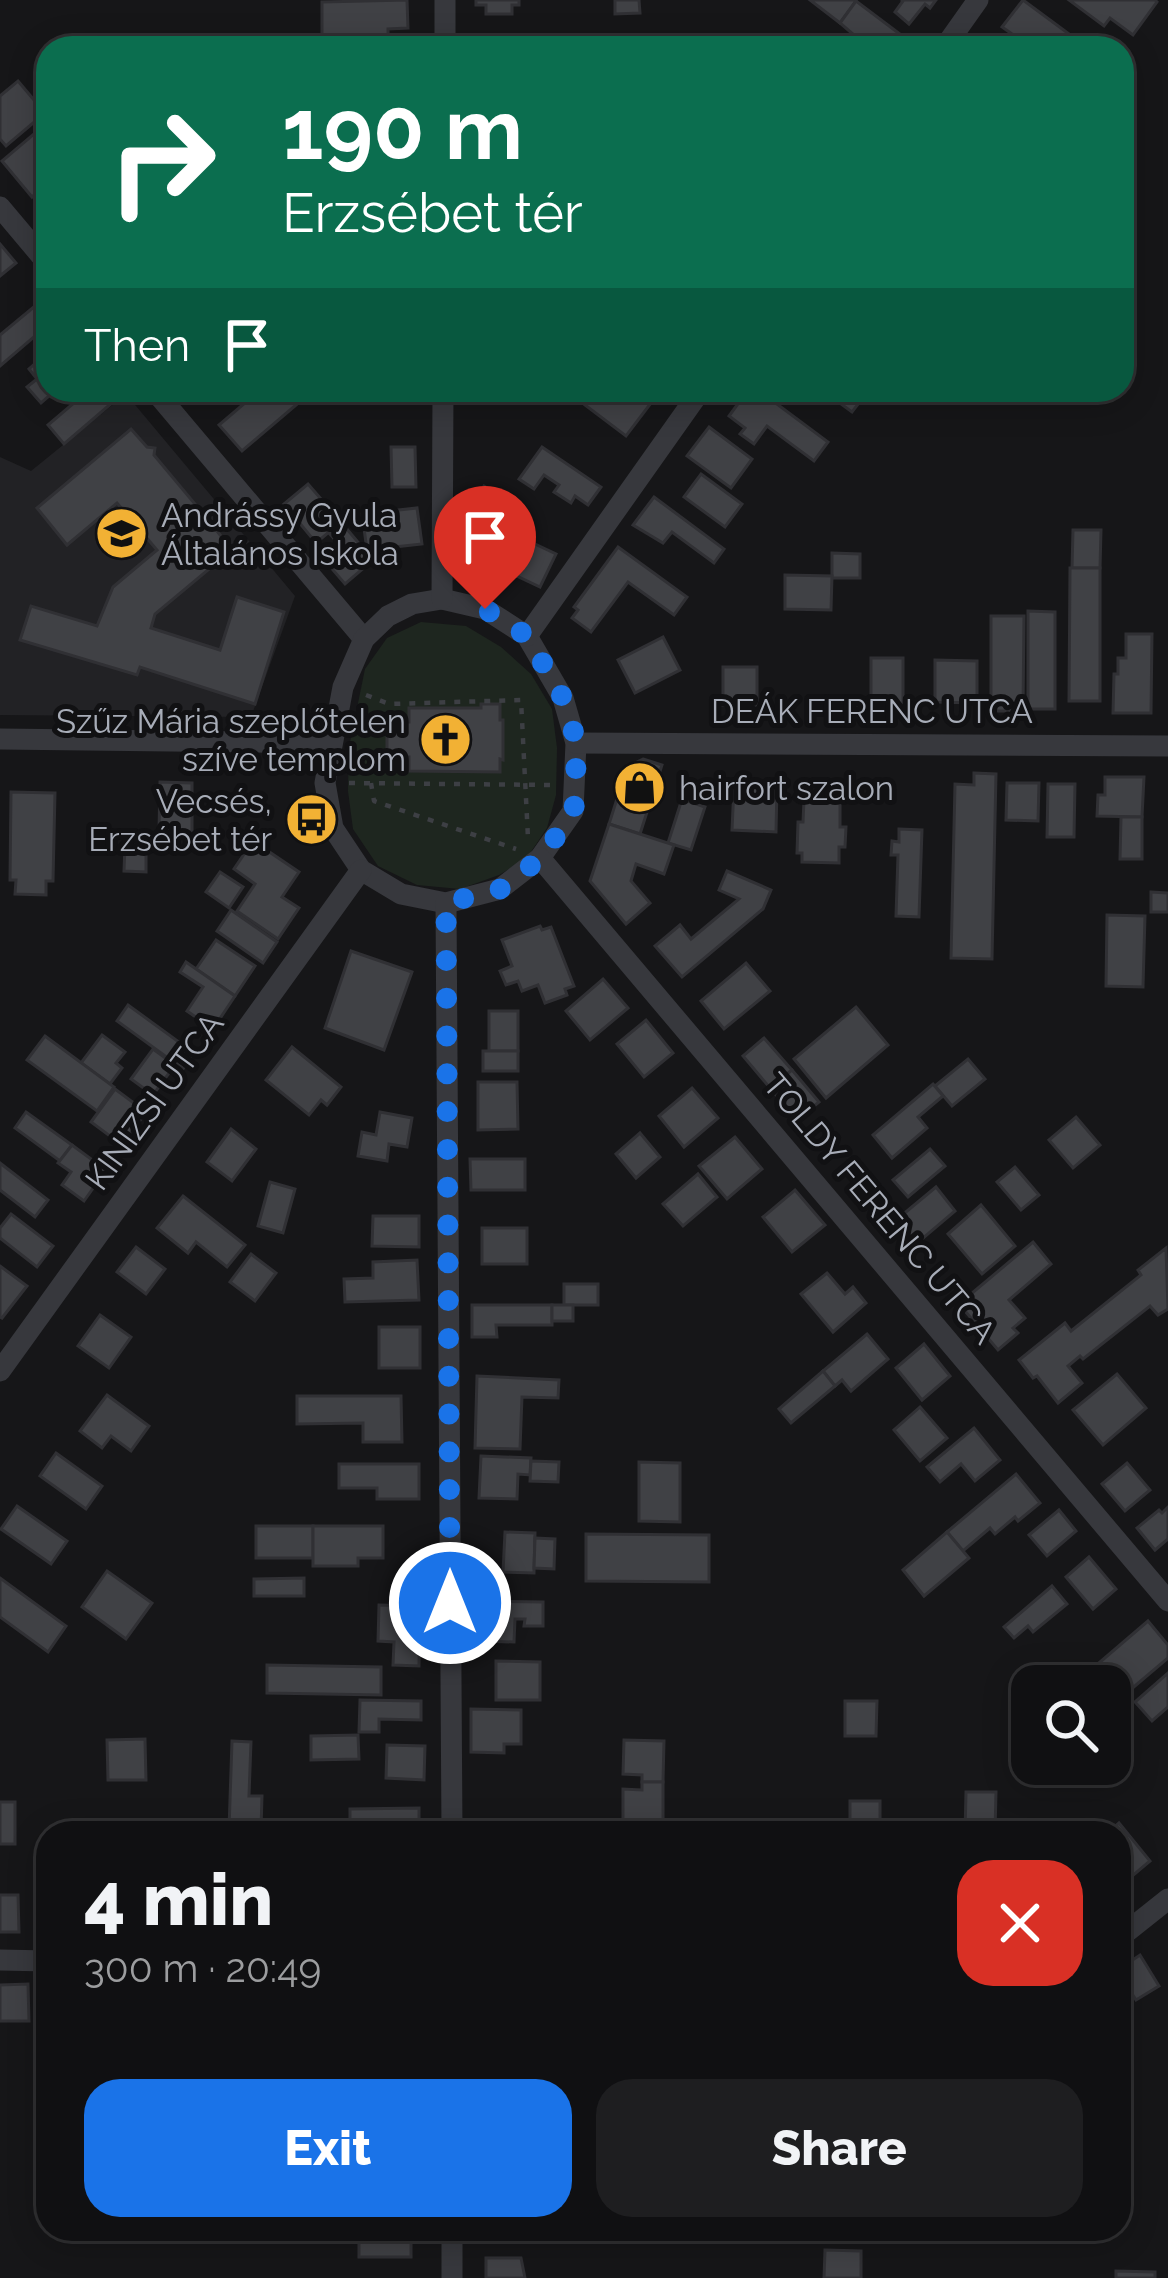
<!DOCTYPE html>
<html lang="en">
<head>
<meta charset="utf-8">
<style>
  body { margin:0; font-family:Raleway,sans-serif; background:#1e1e20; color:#f1f3f6; height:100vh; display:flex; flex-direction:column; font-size:45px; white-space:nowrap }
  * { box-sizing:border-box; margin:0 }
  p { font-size:39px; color:#9c9d9f }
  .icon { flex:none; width:66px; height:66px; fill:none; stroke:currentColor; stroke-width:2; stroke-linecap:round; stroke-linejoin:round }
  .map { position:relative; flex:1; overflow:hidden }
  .drawer { position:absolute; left:36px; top:1821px; width:1095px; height:420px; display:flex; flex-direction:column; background:#101012; border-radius:36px; box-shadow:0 6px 30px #0003,0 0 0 3px #303032 }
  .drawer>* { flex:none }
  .top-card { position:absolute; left:36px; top:36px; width:1098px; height:366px; border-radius:36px; box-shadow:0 6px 30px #0003,0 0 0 3px #303032; background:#0b6e4f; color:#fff; overflow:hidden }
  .controls { position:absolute; left:1011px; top:1665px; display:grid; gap:24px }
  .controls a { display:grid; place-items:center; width:120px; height:120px; border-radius:24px; background:#101012; box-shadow:0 6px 30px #0003,0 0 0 3px #303032; font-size:60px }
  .pin { position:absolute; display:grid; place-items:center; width:102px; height:102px; color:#fff; margin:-123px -51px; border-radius:50% 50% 50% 0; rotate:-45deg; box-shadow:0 0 12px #0007 }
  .pin .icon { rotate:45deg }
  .me { position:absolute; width:132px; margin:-66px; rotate:0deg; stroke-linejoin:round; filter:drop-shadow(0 0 9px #0008) }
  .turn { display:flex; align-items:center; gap:42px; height:252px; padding:0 48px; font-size:54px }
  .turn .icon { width:156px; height:156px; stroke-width:2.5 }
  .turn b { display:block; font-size:84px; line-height:102px }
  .then { display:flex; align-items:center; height:114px; padding:0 48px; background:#0003; gap:24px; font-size:45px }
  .round { display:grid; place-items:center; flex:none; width:126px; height:126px; border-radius:36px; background:#1e1e20 }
  .overview { display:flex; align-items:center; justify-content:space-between; height:204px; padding:0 48px }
  h1 { font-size:72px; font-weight:800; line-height:90px }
  .primary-button { display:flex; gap:24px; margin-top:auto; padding:24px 48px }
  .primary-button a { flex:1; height:138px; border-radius:36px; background:#1a73e8; color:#fff; font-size:48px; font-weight:800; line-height:138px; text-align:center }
  .primary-button a+a { background:#1e1e20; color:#f1f3f6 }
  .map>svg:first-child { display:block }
  .built { fill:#222225 }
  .green { fill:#1e261f }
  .building { fill:#404145; stroke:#303034; stroke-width:3 }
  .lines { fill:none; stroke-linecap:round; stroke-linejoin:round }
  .path { stroke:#3d3f44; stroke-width:4.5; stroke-dasharray:6 9; stroke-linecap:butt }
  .minor { stroke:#37383d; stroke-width:21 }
  .route { stroke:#1a73e8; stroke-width:21; stroke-dasharray:0 37.8 }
  .labels { text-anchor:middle; stroke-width:10; stroke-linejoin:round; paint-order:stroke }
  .poi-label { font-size:33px; fill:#a8adb8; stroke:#111113; text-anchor:start }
  .street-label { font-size:33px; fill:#a8adb8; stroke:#111113 }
</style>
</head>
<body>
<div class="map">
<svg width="1168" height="2278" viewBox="0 0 1168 2278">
  <rect width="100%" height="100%" fill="#161618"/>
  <!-- built -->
  <polygon class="built" points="126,394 295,596 251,717 0,715 0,457 31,471"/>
  <!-- green -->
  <polygon class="green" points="421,622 466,626 501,647 531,674 552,709 557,748 556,795 547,828 526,859 499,875 460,889 417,885 378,866 353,829 348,791 349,747 365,669 387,638"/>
  <!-- building -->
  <g class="building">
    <polygon points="407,0 408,28 388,29 388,38 322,39 322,2"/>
    <polygon points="476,0 519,0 519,5 512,5 512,14 486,14 486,5 476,5"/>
    <polygon points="615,0 639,0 640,13 615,14"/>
    <polygon points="810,0 855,0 856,1 840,23"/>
    <polygon points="901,0 936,0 930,8 925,4 909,24 895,12 903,1"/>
    <polygon points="1023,0 1088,48 1022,48 1025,43 1002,27"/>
    <polygon points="1069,0 1155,0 1157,2 1133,35 1110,18 1104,26"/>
    <polygon points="856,1 917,47 916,48 869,48 840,23"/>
    <polygon points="18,81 45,113 6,146 0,139 0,96"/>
    <polygon points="35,133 48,148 48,183 32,197 2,161"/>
    <polygon points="0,244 16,263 0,276"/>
    <polygon points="35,306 48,325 0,366 0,335"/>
    <polygon points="47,353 48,390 56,390 41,403 27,387 37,379 29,369"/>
    <polygon points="89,390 102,390 113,402 64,444 48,425"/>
    <polygon points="260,390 283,390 296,405 242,451 219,425"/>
    <polygon points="597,390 634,390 651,403 626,436 585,405"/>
    <polygon points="748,390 758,390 828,442 814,461 767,426 754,444 740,434 745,428 729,416"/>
    <polygon points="822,390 869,390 852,412"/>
    <polygon points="709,427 752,459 731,488 687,456"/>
    <polygon points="131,429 147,447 155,448 154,455 210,522 218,523 217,531 232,550 155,614 151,628 220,650 237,597 284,612 255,704 140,667 137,675 20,640 31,606 97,626 113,587 157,550 117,503 67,545 37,508"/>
    <polygon points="391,447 415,447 416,487 392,487"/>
    <polygon points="542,447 601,487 588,505 575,496 571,503 554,492 559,485 544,475 534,489 519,479"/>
    <polygon points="701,474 742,504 725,527 684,497"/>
    <polygon points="308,484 341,522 316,543 284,504"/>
    <polygon points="484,486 518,507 506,527 472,507"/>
    <polygon points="654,497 724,549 714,563 672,532 663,543 633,525"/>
    <polygon points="417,508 422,544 367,550 362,514"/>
    <polygon points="341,522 373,560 345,584 321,556 337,542 329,533"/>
    <polygon points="1073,530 1101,530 1100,568 1072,568"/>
    <polygon points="516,535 556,554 540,587 500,568"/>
    <polygon points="618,547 687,597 674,615 628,582 591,632 572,618 578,610 574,607"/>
    <polygon points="832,553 860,554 860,578 832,578"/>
    <polygon points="1070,568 1100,568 1100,701 1069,701"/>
    <polygon points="785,575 832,576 831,610 785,609"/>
    <polygon points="1028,611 1055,612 1055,709 1028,709"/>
    <polygon points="991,616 1024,616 1023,711 991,711"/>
    <polygon points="1126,634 1152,634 1151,713 1113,713 1114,674 1118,674 1118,658 1126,658"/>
    <polygon points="663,637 680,670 635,693 618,660"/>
    <polygon points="871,658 903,658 903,705 871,704"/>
    <polygon points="935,660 977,661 977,703 935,702"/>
    <rect x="723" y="667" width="34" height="38"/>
    <polygon points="481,704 500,704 500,720 503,720 503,760 500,759 500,772 409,771 409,757 387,757 387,722 409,722 409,708 481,708"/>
    <polygon points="643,759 662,765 640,834 609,824 627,767"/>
    <polygon points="974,773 996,774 992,959 951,958 955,784 974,785"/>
    <polygon points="1105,777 1144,777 1142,817 1097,816 1098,795 1105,795"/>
    <polygon points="811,781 833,782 833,789 840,789 840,827 846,827 845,847 839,847 839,863 802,862 802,853 797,853 798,822 803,822 804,800 811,800"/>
    <polygon points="160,782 192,783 192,832 159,831"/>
    <polygon points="1007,783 1039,783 1038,821 1006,820"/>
    <polygon points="1048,784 1075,784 1074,837 1047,837"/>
    <polygon points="734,786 777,787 776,832 732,830"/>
    <polygon points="11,792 55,793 53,881 46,881 46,895 15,894 16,880 10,880"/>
    <polygon points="682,799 705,807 691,850 668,843"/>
    <polygon points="1121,817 1142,817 1142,859 1120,859"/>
    <polygon points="609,824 674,845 664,874 636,864 631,881 650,903 626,924 590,881"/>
    <polygon points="899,829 922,830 919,917 896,916 898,855 891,855 892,841 899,842"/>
    <polygon points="253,841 299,872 282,897 299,908 278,939 237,911 255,884 234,869"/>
    <polygon points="125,845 146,845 146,872 124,871"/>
    <polygon points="727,871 771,890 763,909 682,977 655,946 680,925 691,939 739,899 719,890"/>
    <polygon points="220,872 243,887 229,908 206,892"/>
    <polygon points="1151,892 1168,893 1168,912 1151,912"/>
    <polygon points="231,910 277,942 263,963 217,931"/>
    <polygon points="1107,915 1145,916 1143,987 1106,986"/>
    <polygon points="540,926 542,930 551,927 574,986 565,989 567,995 545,1003 538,985 522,991 518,981 506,985 500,971 512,966 502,940"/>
    <polygon points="216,940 255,966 235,996 196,969"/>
    <polygon points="351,951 412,972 384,1050 325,1028"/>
    <polygon points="186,962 235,996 213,1029 187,1011 203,987 180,972"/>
    <polygon points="746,963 770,991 724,1029 701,1001"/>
    <polygon points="603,979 628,1008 590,1040 566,1011"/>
    <polygon points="128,1005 194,1053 183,1069 117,1021"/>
    <polygon points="856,1007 888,1045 826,1098 794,1059"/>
    <rect x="489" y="1011" width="29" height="40"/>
    <polygon points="646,1020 673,1053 644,1077 617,1044"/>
    <polygon points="102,1035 125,1052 116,1063 122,1068 110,1084 81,1063"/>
    <polygon points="45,1036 114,1087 97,1111 27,1060"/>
    <polygon points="764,1038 792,1070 770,1088 743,1056"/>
    <polygon points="292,1047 341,1087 327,1105 321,1100 309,1115 266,1080"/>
    <polygon points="153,1049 175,1065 153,1095 131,1079"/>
    <rect x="483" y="1051" width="35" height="20"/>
    <polygon points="968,1059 985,1079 952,1106 935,1086"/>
    <polygon points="792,1070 819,1102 797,1120 770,1088"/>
    <polygon points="478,1082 517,1082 518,1129 478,1130"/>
    <polygon points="933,1084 943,1096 918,1117 927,1128 892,1158 873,1135"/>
    <polygon points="692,1088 718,1118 684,1147 659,1116"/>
    <polygon points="115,1089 146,1112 122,1145 91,1122"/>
    <polygon points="26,1112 72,1145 60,1161 15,1128"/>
    <polygon points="380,1112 412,1118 407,1147 389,1144 387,1161 358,1156 362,1132 376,1135"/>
    <polygon points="1076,1117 1100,1145 1073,1168 1049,1140"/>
    <polygon points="231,1129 256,1149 232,1181 207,1162"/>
    <polygon points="640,1133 660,1157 636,1178 616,1154"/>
    <polygon points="735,1137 762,1169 727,1199 699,1166"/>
    <polygon points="72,1145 106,1170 84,1201 62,1185 71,1172 58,1163"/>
    <polygon points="930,1149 945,1166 908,1197 893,1180"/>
    <polygon points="470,1159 525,1159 525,1190 471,1190"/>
    <polygon points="0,1163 48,1200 35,1217 0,1190"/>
    <polygon points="1015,1167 1039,1195 1021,1210 997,1182"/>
    <polygon points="698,1174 717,1197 683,1226 663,1204"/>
    <polygon points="270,1182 295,1189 283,1233 258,1226"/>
    <polygon points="936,1187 955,1211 915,1245 895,1221"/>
    <polygon points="795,1190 825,1225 792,1252 763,1217"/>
    <polygon points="183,1196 245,1245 227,1267 196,1242 188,1253 157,1228"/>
    <polygon points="981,1205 1015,1246 982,1274 948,1234"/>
    <polygon points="11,1214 53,1246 37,1267 0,1238 0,1228"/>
    <polygon points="373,1216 419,1216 419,1247 372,1246"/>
    <rect x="482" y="1228" width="45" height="36"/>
    <polygon points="1033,1242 1051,1264 1009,1300 1025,1318 1013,1328 1018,1333 998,1350 959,1304"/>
    <polygon points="136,1247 165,1269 146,1294 117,1272"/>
    <polygon points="1166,1248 1168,1309 1158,1315 1150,1306 1083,1359 1080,1356 1068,1366 1082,1383 1058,1403 1037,1376 1033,1378 1019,1360 1065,1323 1071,1331 1141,1275 1138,1270"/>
    <polygon points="251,1254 276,1273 255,1301 230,1282"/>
    <polygon points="417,1260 419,1300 345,1302 344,1279 373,1278 373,1262"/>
    <polygon points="0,1266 27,1286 2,1318 0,1317"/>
    <polygon points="827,1273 845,1294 853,1287 866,1303 833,1332 801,1294"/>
    <rect x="564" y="1284" width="34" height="21"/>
    <polygon points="472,1305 552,1305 552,1325 496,1325 497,1337 472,1337"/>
    <rect x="552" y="1305" width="21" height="16"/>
    <polygon points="100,1315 131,1337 109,1368 78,1346"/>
    <rect x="379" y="1327" width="41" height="41"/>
    <polygon points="867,1334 888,1359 851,1391 842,1380 835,1386 823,1371"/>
    <polygon points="924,1344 950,1376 922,1400 896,1368"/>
    <polygon points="823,1371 835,1386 791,1423 779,1409"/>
    <polygon points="1117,1374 1146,1408 1103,1445 1073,1410"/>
    <polygon points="477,1376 559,1380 558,1398 522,1397 520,1449 475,1448"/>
    <polygon points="107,1395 149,1426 131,1451 111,1436 102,1448 80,1431"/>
    <polygon points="297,1396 401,1396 402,1442 363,1442 363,1423 297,1424"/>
    <polygon points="920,1407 947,1438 920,1461 894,1430"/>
    <polygon points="974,1428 1000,1460 975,1481 961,1464 940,1482 927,1467"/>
    <polygon points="56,1453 102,1486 86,1509 40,1476"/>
    <polygon points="481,1456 531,1458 530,1475 518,1474 517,1499 479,1498"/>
    <polygon points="531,1461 559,1462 558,1482 530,1481"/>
    <polygon points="639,1462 680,1463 680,1522 639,1521"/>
    <polygon points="1127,1463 1150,1490 1125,1511 1102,1484"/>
    <polygon points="339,1464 419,1464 419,1499 377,1499 377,1488 339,1488"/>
    <polygon points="1016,1474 1040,1503 1018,1521 1015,1517 995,1534 990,1528 963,1551 947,1532"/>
    <polygon points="17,1506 67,1541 51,1564 1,1529"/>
    <polygon points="1168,1507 1168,1539 1155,1550 1137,1528 1159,1510 1162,1513"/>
    <polygon points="1059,1510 1076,1531 1047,1556 1029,1535"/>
    <rect x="256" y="1526" width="57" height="32"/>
    <polygon points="313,1526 383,1526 383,1558 358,1558 358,1566 313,1566"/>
    <polygon points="505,1532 535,1533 534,1573 503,1572"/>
    <polygon points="947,1532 969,1558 924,1596 903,1570"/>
    <polygon points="586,1534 709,1535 709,1582 586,1581"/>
    <polygon points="535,1538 555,1539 554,1569 534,1568"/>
    <polygon points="1089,1557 1116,1589 1093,1609 1066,1577"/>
    <polygon points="107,1571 152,1603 126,1639 82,1607"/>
    <polygon points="0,1578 66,1626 48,1652 0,1617"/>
    <polygon points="304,1578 304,1596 254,1596 254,1579"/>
    <polygon points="1052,1586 1067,1604 1033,1632 1028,1626 1014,1638 1004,1627"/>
    <polygon points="480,1601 543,1602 543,1626 524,1626 525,1619 515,1619 514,1642 479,1641"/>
    <polygon points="379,1605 420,1606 419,1666 393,1665 394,1642 378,1641"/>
    <polygon points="1148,1621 1168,1645 1168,1658 1129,1691 1120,1679 1110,1688 1072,1686"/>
    <polygon points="496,1661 540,1662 540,1700 496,1700"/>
    <polygon points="267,1665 381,1667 381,1695 267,1693"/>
    <polygon points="1168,1673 1168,1707 1152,1721 1135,1702"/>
    <polygon points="360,1700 421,1701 421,1720 379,1719 379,1732 359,1732"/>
    <polygon points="845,1701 877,1701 876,1736 845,1736"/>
    <polygon points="471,1709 521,1710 521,1744 504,1744 504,1753 471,1752"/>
    <polygon points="358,1735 359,1759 311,1760 311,1736"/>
    <polygon points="145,1739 146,1780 108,1780 107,1740"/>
    <polygon points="624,1740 664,1741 663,1782 642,1782 642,1775 623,1774"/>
    <polygon points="232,1741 251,1742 249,1796 262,1796 261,1830 229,1829"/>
    <polygon points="387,1745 425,1746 424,1780 386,1778"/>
    <polygon points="642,1782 663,1782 663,1824 623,1823 623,1789 642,1790"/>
    <polygon points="966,1792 996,1792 995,1833 965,1833"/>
    <rect x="850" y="1801" width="30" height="32"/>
    <rect x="0" y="1802" width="15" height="42"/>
    <polygon points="419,1808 419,1833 350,1833 350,1809"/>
    <polygon points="623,1823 663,1824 663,1833 623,1833"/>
    <polygon points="1119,1823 1150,1861 1124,1883 1119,1877 1119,1833 1108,1833"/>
    <polygon points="0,1895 18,1895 19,1932 0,1932"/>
    <polygon points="1140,1955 1159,1986 1136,2000 1119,1973 1119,1969"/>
    <polygon points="28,1984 29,2021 0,2021 0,1985"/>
    <rect x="359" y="2229" width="52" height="28"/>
    <polygon points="825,2250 861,2251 861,2278 824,2278"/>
    <polygon points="486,2258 521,2258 525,2278 486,2278"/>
    <polygon points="1116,2271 1155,2272 1155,2278 1116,2278"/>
  </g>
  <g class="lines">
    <!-- path -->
    <g class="path">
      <polyline points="366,695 389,704 521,700 528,838"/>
      <polyline points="349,783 554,785"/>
      <polyline points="371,783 374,801 516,849"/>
    </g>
    <!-- minor -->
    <g class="minor">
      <polyline points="445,48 445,0"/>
      <polyline points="944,48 978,0"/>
      <polyline points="0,207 48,264"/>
      <polyline points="154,390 364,639"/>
      <polygon points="442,599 485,609 527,636 563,698 576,743 573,811 540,858 500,889 446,903 401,894 361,870 333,828 325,783 343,687 364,639 388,616 412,604"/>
      <polyline points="442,599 443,390"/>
      <polyline points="527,636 701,390"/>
      <polyline points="0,739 331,743"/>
      <polyline points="576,743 1168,746"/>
      <polyline points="540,858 1168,1601"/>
      <polyline points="446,903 452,1833"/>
      <polyline points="0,1371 361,870"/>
      <polyline points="1119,1938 1168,1899"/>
      <polyline points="0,1960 48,1961"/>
      <polyline points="452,2278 452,2229"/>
    </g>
  </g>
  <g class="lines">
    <!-- route -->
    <polyline class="route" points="450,1603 446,903 500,889 541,858 574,811 577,743 563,698 527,636 485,609"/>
  </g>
  <!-- icons -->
  <defs>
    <symbol id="school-disc" viewBox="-11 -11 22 22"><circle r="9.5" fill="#f2b134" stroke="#111113"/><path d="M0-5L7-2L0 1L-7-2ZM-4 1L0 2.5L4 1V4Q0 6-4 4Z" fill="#111"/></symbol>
    <symbol id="church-disc" viewBox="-11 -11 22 22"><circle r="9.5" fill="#f2b134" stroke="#111113"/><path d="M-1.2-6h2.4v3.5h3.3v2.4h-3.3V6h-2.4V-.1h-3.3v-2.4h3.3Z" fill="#111"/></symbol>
    <symbol id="shop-disc" viewBox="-11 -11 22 22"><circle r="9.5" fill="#f2b134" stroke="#111113"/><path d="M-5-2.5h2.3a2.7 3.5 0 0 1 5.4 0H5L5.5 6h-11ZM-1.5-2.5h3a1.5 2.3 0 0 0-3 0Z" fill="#111"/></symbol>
    <symbol id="bus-disc" viewBox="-11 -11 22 22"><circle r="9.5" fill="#f2b134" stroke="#111113"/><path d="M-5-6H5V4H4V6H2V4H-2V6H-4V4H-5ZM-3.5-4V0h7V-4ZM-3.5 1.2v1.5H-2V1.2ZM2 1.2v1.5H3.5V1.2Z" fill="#111"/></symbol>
  </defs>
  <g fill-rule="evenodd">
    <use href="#school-disc" x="92" y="504" width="59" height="59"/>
    <use href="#church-disc" x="416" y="710" width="59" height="59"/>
    <use href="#shop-disc" x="610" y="758" width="59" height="59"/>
    <use href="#bus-disc" x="282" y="790" width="59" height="59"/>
  </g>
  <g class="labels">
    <!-- poi labels -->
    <g class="poi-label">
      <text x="161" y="527">Andrássy Gyula<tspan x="161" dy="38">Általános Iskola</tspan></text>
      <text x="406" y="733" text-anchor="end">Szűz Mária szeplőtelen<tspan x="406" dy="38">szíve templom</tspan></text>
      <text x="679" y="800">hairfort szalon</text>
      <text x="272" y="813" text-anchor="end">Vecsés,<tspan x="272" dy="38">Erzsébet tér</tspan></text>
    </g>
    <!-- street labels -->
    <g class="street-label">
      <text x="872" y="723">DEÁK FERENC UTCA</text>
      <text transform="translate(154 1101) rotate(-54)" y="12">KINIZSI UTCA</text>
      <text transform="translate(880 1208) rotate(50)" y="12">TOLDY FERENC UTCA</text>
    </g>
  </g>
</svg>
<div class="controls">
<a><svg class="icon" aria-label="search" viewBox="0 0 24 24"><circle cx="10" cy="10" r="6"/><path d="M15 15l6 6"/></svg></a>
</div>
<div class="pin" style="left:485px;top:609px;background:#d93025"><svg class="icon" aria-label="arrive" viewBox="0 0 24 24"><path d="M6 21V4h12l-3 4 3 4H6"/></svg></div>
<svg class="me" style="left:450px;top:1603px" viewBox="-20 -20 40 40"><circle r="17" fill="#1a73e8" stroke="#fff" stroke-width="3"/><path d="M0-11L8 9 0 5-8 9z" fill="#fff"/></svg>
<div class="top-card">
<div class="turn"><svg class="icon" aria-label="right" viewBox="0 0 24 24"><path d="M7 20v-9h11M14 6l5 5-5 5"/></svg><div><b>190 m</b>Erzsébet tér</div></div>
<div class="then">Then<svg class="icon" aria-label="arrive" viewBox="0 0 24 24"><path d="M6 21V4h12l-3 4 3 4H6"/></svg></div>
</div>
<section class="drawer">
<div class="overview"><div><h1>4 min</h1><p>300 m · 20:49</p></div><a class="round" style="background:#d93025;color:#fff"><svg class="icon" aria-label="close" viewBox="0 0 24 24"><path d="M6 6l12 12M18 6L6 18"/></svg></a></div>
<div class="primary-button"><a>Exit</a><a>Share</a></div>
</section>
</div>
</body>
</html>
